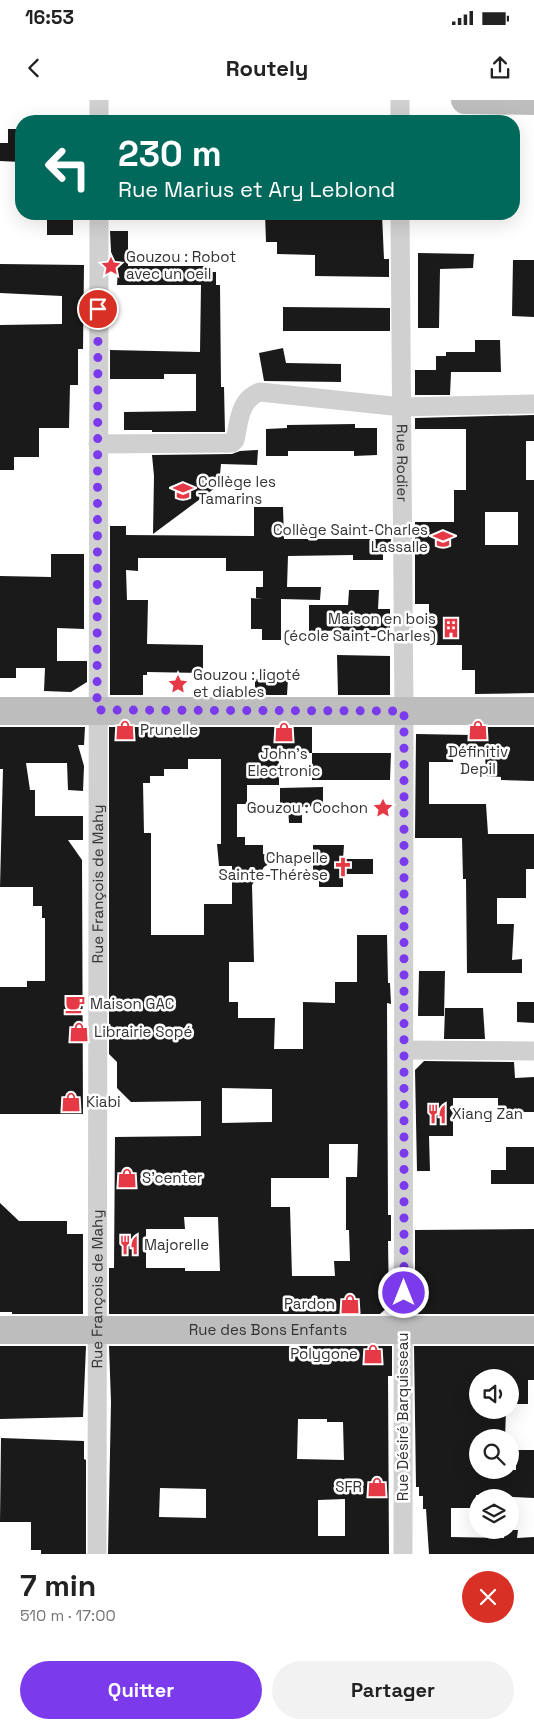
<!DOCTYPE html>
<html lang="fr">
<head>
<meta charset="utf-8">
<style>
  body { margin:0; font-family:"Space Grotesk",sans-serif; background:#f2f2f2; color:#222; height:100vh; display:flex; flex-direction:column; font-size:19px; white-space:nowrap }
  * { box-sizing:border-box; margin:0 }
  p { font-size:16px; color:#767676 }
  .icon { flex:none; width:28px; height:28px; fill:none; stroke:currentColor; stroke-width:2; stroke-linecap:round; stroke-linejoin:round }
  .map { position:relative; height:1454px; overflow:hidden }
  .drawer { display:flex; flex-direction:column; background:#fff; flex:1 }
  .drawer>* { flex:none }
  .hud { position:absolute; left:15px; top:15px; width:505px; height:105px; border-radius:20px; box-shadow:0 5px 20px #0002; background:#00695c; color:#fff; overflow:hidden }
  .fabs { position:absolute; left:469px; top:1269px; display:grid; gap:10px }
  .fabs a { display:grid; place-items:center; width:50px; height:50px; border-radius:50%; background:#fff; box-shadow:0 5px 20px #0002; font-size:25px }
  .pin { position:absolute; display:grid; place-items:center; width:42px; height:42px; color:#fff; margin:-21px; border:2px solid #fff; border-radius:50%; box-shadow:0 1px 5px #0007 }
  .me { position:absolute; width:55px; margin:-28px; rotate:0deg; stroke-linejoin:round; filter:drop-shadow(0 0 4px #0008) }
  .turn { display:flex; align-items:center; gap:18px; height:105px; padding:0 20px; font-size:22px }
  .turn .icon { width:65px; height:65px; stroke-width:2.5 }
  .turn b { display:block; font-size:35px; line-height:42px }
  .round { display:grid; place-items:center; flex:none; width:52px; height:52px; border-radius:26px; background:#f2f2f2 }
  .headline { display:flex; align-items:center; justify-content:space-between; height:85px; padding:0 20px }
  h1 { font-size:30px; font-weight:700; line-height:38px }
  .primary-button { display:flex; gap:10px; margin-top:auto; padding:10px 20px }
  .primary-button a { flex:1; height:58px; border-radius:30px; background:#7c3aed; color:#fff; font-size:20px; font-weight:700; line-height:58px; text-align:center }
  .primary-button a+a { background:#f2f2f2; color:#222 }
  .status { display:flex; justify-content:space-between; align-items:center; height:35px; padding:0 25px; background:#fff; direction:ltr }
  .status svg { height:14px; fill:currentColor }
  header { display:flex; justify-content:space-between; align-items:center; height:65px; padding:0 20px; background:#fff; font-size:22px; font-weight:700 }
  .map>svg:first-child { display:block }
  .building { fill:#1a1a1a; fill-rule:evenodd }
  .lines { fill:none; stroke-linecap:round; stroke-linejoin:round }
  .street { stroke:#d0d0d0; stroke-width:19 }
  .secondary { stroke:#bdbdbd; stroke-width:28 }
  .route { stroke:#7c3aed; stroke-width:9; stroke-dasharray:0 16.2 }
  .labels { text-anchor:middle; stroke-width:5; stroke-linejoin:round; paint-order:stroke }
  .poi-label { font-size:15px; fill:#333; stroke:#fff; text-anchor:start }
  .street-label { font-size:15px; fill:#333; stroke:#fff }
</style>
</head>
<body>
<div class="status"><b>16:53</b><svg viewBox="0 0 49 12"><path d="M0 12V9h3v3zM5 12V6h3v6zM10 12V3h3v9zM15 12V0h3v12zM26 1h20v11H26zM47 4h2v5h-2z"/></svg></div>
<header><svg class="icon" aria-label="back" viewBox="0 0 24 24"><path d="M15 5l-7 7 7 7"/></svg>Routely<svg class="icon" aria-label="share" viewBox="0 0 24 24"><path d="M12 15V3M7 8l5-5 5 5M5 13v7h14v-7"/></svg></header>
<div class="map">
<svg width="534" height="1454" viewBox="0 0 534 1454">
  <rect width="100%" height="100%" fill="#fff"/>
  <!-- building -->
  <g class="building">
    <polygon points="8,29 21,29 21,62 0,61 0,43 8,43"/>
    <rect x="47" y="114" width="26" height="21"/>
    <polygon points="265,114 382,114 384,159 389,159 389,177 315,176 315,155 277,154 277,142 266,142"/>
    <polygon points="110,131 128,131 128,166 211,166 212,172 216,172 216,185 220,185 221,287 224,287 225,332 152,332 152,330 124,330 124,312 196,311 196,274 164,274 164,279 110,279 110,250 200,252 201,185 117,185 118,170 112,170"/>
    <polygon points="418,153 474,154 473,168 440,169 439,228 418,228"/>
    <polygon points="513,160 534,160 534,217 512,216"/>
    <polygon points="0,164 84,165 83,249 78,249 78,285 70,285 69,328 39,328 39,357 14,357 14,370 0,370 0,225 62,224 62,196 0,193"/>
    <polygon points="283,207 390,208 390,231 283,231"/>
    <polygon points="475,240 500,240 501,272 451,272 450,295 415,295 415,270 436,270 436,256 446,256 446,252 475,252"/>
    <polygon points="283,248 286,263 341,264 341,282 264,281 259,253"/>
    <path d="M534 315V341H526V380H534V593L475 594V570H462V545H429V504H415V422H454V390H466V329H415V318ZM485 412H518V445H485Z"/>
    <polygon points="355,324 355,328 377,328 377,355 354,356 354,351 288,351 288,356 266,356 266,329 287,328 287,325"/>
    <polygon points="258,350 257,365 221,364 219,385 153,434 154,376 152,355 232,354 240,351"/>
    <polygon points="254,407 283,407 284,439 391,439 391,454 383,453 383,460 353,460 353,455 288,456 287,487 321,487 320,500 281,499 281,540 262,540 262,529 251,529 251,498 263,499 256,498 256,487 263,487 263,471 226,471 226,458 138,458 138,471 126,470 127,500 148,500 147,544 203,545 203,573 147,572 147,575 143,575 143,595 110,595 110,426 126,426 126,435 254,436"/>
    <polygon points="51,454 84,454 84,529 57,528 57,561 87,561 87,582 71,592 44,591 45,568 16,568 16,578 0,578 0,476 51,477"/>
    <polygon points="349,490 379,490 378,509 390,509 390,530 309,531 309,505 348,505"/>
    <polygon points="337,555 390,556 390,595 338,595"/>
    <polygon points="255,579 288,579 287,595 255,595"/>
    <polygon points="0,627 85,627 84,645 78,645 84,666 83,691 68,690 67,663 26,663 30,690 35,690 35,716 83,716 83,740 68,740 82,760 83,1014 0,1014 0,887 27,887 27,881 45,881 45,818 42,818 42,806 33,806 33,787 0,787 3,669 0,669"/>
    <path d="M109 627H312V653H279V685H247V704H237V737H245V745H263V754L271 756 267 765 264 767 252 785 254 862H229V902H238V918H275L274 949H303V902L335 903V882H357V835H387L388 883H390L391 904 387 903 388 1115H391V1141H388L389 1206 380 1214H109V1168H114L115 1037 201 1036V1001L131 1002 117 988V962L109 954ZM188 659H221V744H217L219 766H232V804H204V835H151V733H144L143 683H150V676H164V669H188ZM222 988 272 989V1022L222 1023ZM329 1044H358L357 1077H346V1130H349L350 1161H334L335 1176H292L290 1107H271V1078H329ZM184 1117H218L220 1171H185V1168H146V1129H185Z"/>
    <polygon points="471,627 534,627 534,681 501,680 501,677 486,676 485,654 453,654 453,662 429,662 429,704 486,704 488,734 534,734 534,769 526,769 526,798 497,798 497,824 514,824 512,860 522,859 522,873 467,873 466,779 463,779 462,738 415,738 416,634 472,635"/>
    <polygon points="312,653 391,653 390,680 312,680"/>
    <polygon points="323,687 323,706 302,707 302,723 289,723 288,705 280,705 280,688"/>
    <polygon points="313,745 344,745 343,759 373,759 373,774 343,774 343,787 319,787 319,782 313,782"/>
    <polygon points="419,871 445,871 444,916 418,916"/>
    <polygon points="517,902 534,902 534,923 517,922"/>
    <polygon points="445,908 483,908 485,939 444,939"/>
    <polygon points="424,961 514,962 515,978 534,977 534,1012 498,1012 498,998 453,998 453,1036 429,1036 430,1071 417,1071 415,970"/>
    <polygon points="506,1047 534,1047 534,1084 491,1084 491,1070 506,1070"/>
    <polygon points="0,1103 19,1121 67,1121 67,1134 83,1134 83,1214 12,1214 12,1212 0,1212"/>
    <polygon points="534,1129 534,1214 418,1214 415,1211 415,1130"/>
    <polygon points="0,1246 86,1246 83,1317 0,1319"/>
    <path d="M109 1246H392V1276H388L389 1454H108L111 1302ZM298 1319H327V1322H343L344 1360 297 1359ZM160 1388 206 1389V1418L159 1417ZM345 1399V1436H318V1400Z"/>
    <polygon points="414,1246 534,1246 534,1280 528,1280 528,1304 510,1304 510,1278 478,1278 478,1310 506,1310 505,1338 478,1338 478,1370 516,1370 516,1350 534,1350 534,1398 476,1395 476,1408 451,1408 451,1437 504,1438 504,1430 518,1430 517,1438 534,1437 534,1454 429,1454 426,1409 423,1409 423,1396 419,1396 419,1387 416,1387"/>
    <polygon points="1,1338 84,1341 84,1359 86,1360 86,1454 41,1454 41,1450 31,1450 31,1422 0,1422"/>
  </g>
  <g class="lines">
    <!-- street -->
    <g class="street">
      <polyline points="400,0 400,21"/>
      <polyline points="99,21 99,0"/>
      <path id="s1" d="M400 114 404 611 403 1454"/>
      <path d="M98 344 232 343 235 340C239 323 239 299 260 292L402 307 534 304"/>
      <polyline points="403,950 534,951"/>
      <path id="s2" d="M97 1454 99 114"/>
    </g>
    <!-- secondary -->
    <g class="secondary">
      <polyline points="465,0 534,1"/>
      <polyline points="0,611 534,611"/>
      <path id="s3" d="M0 1230H534"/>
    </g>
  </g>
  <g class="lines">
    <!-- route -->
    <polyline class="route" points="98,209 97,610 404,611 404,1193"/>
  </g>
  <!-- icons -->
  <defs>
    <symbol id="sight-bare" viewBox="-9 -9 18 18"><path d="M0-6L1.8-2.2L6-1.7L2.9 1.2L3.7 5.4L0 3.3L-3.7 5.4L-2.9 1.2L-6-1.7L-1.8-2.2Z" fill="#e63946" stroke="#fff" stroke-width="2.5" paint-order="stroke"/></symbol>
    <symbol id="school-bare" viewBox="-9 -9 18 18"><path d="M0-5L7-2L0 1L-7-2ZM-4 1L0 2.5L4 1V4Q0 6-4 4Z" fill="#e63946" stroke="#fff" stroke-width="2.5" paint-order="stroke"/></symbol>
    <symbol id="building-bare" viewBox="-9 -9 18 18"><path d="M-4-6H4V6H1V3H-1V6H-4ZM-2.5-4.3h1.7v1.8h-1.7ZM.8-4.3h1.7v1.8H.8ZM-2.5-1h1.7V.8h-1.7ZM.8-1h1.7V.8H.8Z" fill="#e63946" stroke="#fff" stroke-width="2.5" paint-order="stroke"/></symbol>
    <symbol id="shop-bare" viewBox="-9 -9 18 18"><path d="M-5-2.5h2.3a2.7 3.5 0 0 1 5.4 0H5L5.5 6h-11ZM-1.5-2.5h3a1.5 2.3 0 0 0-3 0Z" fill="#e63946" stroke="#fff" stroke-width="2.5" paint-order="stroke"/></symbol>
    <symbol id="church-bare" viewBox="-9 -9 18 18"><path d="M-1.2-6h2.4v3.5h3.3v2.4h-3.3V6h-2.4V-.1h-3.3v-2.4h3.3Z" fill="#e63946" stroke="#fff" stroke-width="2.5" paint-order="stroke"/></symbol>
    <symbol id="cafe-bare" viewBox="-9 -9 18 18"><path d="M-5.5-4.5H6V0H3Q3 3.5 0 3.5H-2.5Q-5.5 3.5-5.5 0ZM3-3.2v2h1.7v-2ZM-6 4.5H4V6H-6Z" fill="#e63946" stroke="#fff" stroke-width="2.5" paint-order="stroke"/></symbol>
    <symbol id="restaurant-bare" viewBox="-9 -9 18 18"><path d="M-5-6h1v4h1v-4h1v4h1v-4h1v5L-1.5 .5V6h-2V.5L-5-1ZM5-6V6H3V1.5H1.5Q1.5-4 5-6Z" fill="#e63946" stroke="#fff" stroke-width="2.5" paint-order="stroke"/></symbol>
  </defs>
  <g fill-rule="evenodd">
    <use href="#sight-bare" x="97" y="152" width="28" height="28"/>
    <use href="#school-bare" x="169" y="377" width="28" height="28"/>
    <use href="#school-bare" x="429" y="425" width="28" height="28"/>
    <use href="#building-bare" x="437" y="514" width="28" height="28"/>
    <use href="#sight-bare" x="164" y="570" width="28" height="28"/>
    <use href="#shop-bare" x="111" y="616" width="28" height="28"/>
    <use href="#shop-bare" x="464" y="616" width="28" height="28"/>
    <use href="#shop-bare" x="270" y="618" width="28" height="28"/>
    <use href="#sight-bare" x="369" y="694" width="28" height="28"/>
    <use href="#church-bare" x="329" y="753" width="28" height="28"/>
    <use href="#cafe-bare" x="61" y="890" width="28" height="28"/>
    <use href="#shop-bare" x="65" y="918" width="28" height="28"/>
    <use href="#shop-bare" x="57" y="988" width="28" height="28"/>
    <use href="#restaurant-bare" x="423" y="1000" width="28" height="28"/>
    <use href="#shop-bare" x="113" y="1064" width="28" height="28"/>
    <use href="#restaurant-bare" x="115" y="1131" width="28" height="28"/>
    <use href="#shop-bare" x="336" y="1190" width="28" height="28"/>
    <use href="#shop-bare" x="359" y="1240" width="28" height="28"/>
    <use href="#shop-bare" x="363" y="1373" width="28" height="28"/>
  </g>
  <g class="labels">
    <!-- poi labels -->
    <g class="poi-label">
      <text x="126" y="162">Gouzou : Robot<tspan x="126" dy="17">avec un oeil</tspan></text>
      <text x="198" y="387">Collège les<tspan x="198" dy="17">Tamarins</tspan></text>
      <text x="428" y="435" text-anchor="end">Collège Saint-Charles<tspan x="428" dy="17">Lassalle</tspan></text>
      <text x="436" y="524" text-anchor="end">Maison en bois<tspan x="436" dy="17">(école Saint-Charles)</tspan></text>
      <text x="193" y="580">Gouzou : ligoté<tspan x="193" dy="17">et diables</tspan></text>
      <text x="140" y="635">Prunelle</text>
      <text x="478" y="657" text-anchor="middle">Définitiv<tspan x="478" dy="17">Depil</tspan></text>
      <text x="284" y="659" text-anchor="middle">John's<tspan x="284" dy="17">Electronic</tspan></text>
      <text x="368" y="713" text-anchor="end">Gouzou : Cochon</text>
      <text x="328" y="763" text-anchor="end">Chapelle<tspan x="328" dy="17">Sainte-Thérèse</tspan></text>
      <text x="90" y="909">Maison GAC</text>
      <text x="94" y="937">Librairie Sopé</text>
      <text x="86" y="1007">Kiabi</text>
      <text x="452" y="1019">Xiang Zan</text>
      <text x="142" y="1083">S'center</text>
      <text x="144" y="1150">Majorelle</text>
      <text x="335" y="1209" text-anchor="end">Pardon</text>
      <text x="358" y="1259" text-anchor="end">Polygone</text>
      <text x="362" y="1392" text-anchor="end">SFR</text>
    </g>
    <!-- street labels -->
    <g class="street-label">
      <text dy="5" stroke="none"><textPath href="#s1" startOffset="249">Rue Rodier</textPath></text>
      <text dy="5" stroke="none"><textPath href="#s2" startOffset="670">Rue François de Mahy</textPath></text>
      <text dy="5" stroke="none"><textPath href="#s2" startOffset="265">Rue François de Mahy</textPath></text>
      <text dy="5" stroke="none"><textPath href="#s3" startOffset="268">Rue des Bons Enfants</textPath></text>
      <text transform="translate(403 1317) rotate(-90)" y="5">Rue Désiré Barquisseau</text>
    </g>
  </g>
</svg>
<div class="fabs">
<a><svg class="icon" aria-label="sound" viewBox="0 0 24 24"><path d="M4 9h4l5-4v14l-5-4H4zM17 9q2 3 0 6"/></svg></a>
<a><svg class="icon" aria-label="search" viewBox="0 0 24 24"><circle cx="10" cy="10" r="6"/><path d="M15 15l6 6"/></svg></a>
<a><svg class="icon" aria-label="layers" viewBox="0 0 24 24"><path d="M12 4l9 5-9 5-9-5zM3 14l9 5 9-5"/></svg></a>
</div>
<div class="pin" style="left:98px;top:209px;background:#d93025"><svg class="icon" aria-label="arrive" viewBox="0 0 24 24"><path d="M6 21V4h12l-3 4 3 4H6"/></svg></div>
<svg class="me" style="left:404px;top:1193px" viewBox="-20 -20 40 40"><circle r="17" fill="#7c3aed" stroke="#fff" stroke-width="3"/><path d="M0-11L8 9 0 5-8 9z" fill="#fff"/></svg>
<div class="hud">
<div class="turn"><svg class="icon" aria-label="left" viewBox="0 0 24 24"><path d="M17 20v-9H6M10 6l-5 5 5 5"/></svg><div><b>230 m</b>Rue Marius et Ary Leblond</div></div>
</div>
</div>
<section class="drawer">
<div class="headline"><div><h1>7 min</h1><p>510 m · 17:00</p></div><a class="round" style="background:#d93025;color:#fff"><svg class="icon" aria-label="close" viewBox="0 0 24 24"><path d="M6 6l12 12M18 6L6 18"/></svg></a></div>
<div class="primary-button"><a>Quitter</a><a>Partager</a></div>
</section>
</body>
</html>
